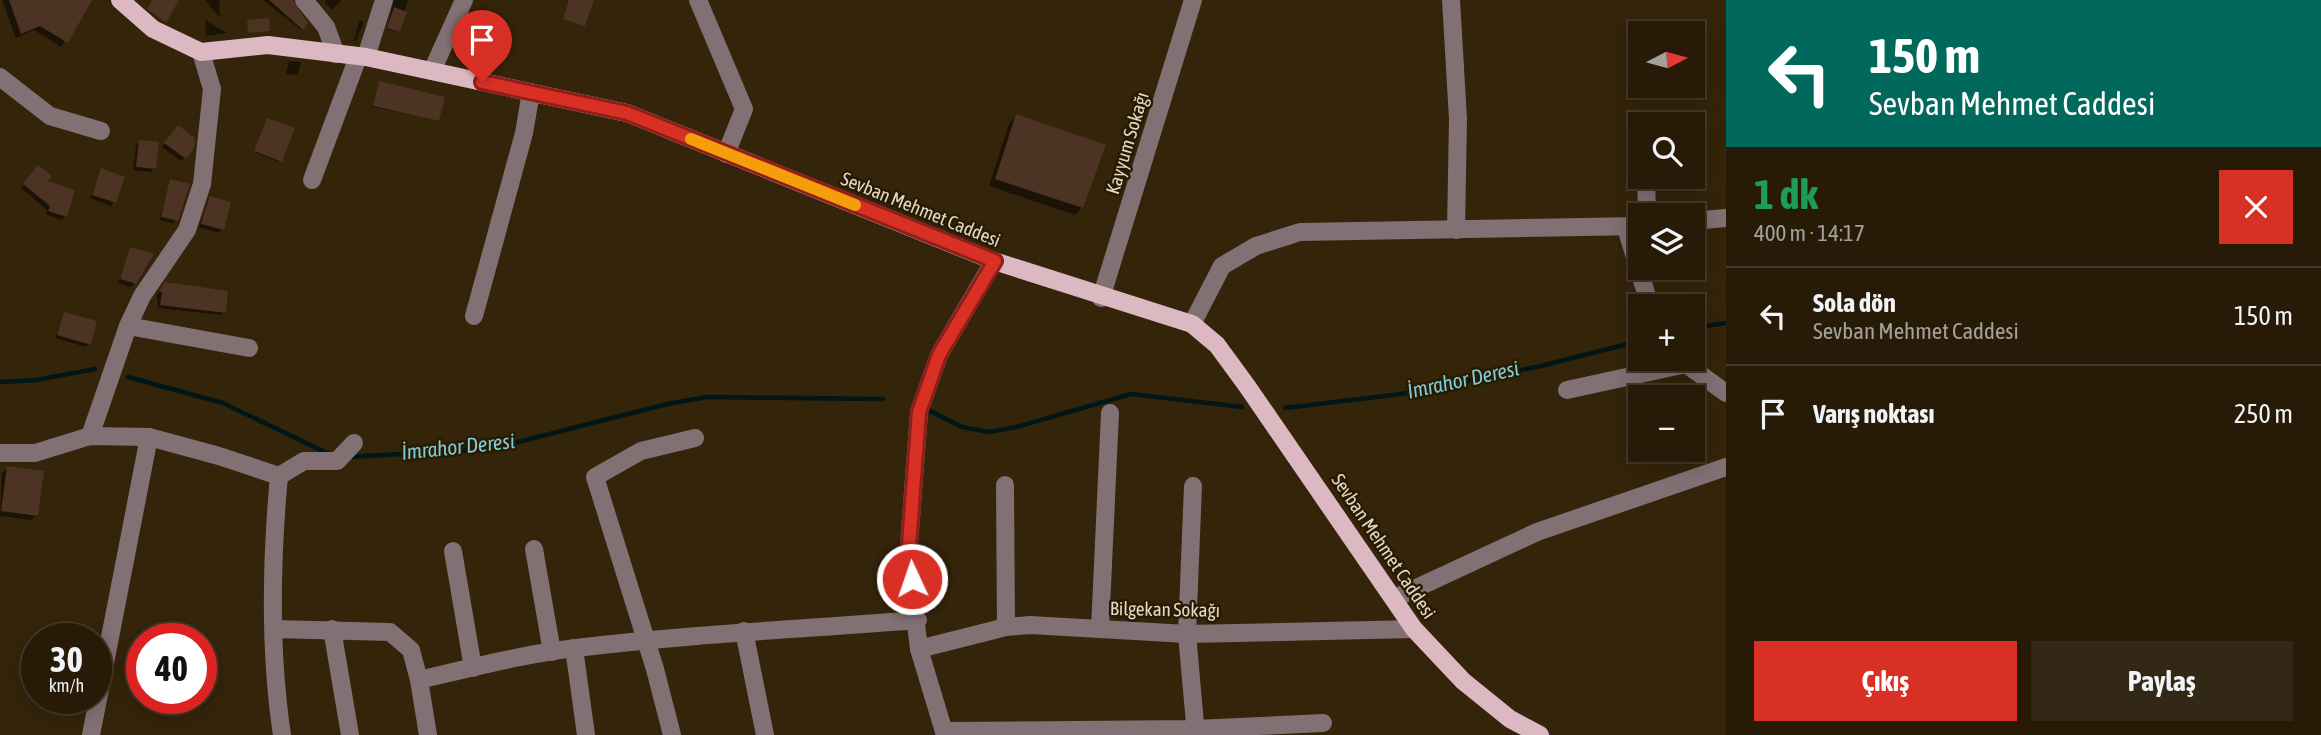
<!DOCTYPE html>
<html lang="tr">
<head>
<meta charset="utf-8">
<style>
  body { margin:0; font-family:"Asap Condensed",sans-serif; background:#332816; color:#f1f3f6; height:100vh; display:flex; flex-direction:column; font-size:26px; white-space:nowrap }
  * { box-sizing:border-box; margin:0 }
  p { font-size:23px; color:#a4a19c }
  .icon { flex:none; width:38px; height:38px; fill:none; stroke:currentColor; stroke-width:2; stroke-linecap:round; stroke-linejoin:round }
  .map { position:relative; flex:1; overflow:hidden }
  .details { display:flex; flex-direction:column; background:#271b08; width:595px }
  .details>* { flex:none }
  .top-card { background:#00695c; color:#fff; overflow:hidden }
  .needle { width:46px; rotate:84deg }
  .buttons { position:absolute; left:1628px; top:21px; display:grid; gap:14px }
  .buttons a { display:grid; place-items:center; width:77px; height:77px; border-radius:0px; background:#271b08; box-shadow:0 4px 18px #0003,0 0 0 2px #433929; font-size:35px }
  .speed { position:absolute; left:21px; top:623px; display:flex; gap:14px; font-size:35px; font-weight:700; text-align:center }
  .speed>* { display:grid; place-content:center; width:91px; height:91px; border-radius:50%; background:#271b08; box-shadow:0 4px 18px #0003,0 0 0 2px #433929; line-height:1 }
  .speed small { font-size:18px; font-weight:400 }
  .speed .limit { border:10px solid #d22; background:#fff; color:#111 }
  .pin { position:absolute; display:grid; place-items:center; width:60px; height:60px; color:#fff; margin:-72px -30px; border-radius:50% 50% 50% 0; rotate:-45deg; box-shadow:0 0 7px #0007 }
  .pin .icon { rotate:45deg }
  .me { position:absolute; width:77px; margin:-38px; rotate:357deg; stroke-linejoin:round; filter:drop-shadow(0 0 5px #0008) }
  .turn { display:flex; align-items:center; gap:24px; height:147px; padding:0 28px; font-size:32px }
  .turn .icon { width:91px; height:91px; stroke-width:2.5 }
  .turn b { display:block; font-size:49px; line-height:60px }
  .round { display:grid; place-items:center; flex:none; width:74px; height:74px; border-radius:0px; background:#332816 }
  .headline { display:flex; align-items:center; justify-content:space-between; height:119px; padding:0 28px }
  h1 { font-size:42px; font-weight:700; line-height:52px; color:#1e9e55 }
  .primary-button { display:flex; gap:14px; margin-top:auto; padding:14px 28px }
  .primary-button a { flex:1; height:80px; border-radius:0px; background:#d93025; color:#fff; font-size:28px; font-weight:700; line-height:80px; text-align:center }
  .primary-button a+a { background:#332816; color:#f1f3f6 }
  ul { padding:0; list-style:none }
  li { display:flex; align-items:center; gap:21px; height:98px; padding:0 28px; border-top:2px solid #433929 }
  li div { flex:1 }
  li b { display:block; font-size:26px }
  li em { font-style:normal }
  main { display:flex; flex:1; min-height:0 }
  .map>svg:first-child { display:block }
  .shadow { fill:#0007 }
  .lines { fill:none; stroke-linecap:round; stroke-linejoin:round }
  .stream { stroke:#011618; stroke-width:4.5 }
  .building { fill:#4c3323 }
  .minor { stroke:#817074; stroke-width:18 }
  .major { stroke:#dcb9c2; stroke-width:18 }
  .route-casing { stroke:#8d1f18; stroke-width:18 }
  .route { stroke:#d93025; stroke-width:12 }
  .slow { stroke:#f59e0b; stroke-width:12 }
  .labels { text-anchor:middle; stroke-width:5; stroke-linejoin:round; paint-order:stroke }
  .street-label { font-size:19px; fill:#e2d8c9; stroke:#291a02 }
  .water-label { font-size:21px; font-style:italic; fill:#7ecdd6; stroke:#291a02 }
</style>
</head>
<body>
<main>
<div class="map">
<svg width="1726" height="735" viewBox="0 0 1726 735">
  <rect width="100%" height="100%" fill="#34240a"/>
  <!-- shadow -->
  <g class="shadow">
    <polygon points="2,0 90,0 61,47 34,30 16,38"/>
    <polygon points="205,0 219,0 220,18"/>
    <polygon points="263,0 286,0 306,23 301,30"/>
    <polygon points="326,0 342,0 332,10 325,3"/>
    <polygon points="394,0 408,0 398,32 387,29"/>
    <polygon points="205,20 227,33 206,36"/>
    <polygon points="359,21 364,21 356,41 354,41"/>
    <polygon points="289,61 301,62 298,75 286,74"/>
    <polygon points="379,83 437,120 373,107"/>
    <polygon points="1016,116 1082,207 1075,215 989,186 1009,124"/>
    <polygon points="266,121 280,161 279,162 254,152"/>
    <polygon points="175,130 193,147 181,161 162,147"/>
    <polygon points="139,142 154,168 151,172 133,170 136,145"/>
    <polygon points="35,170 65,216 62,220 46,214 47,210 21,188"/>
    <polygon points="101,170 114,202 111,206 90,198"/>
    <polygon points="171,181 176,220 173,223 159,220"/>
    <polygon points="210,198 222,229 219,233 199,227"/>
    <polygon points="131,249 135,283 131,287 118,283"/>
    <polygon points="162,288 224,312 221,315 158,308 157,295"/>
    <polygon points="64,314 89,344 86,347 55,338"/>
    <polygon points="8,468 37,515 31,520 0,516 2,473"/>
  </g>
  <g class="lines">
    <!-- stream -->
    <g class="stream">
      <polyline points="1692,328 1726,323"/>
      <polyline points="128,377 223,403 329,454"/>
      <polyline points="0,382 36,380 95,369"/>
      <polyline points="1285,408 1401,394 1541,366 1640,341"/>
      <polyline points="930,411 962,427 989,432 1016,427 1131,394 1242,407"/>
      <polyline points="348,457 491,449 667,404 707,397 883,399"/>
    </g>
  </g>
  <!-- building -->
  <g class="building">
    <polygon points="9,0 92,0 68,43 40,26 21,34"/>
    <polygon points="152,0 179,0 166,23 147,9"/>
    <polygon points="269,0 293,0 308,23 303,30"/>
    <polygon points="569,0 594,0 585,26 563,19"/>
    <polygon points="394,7 407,12 400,32 387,28"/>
    <polygon points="269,18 270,31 248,33 247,20"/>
    <polygon points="379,81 445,97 439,121 373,106"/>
    <polygon points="1016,114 1106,145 1083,208 995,179"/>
    <polygon points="267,118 295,128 282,162 254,151"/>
    <polygon points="178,125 195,138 194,148 186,159 164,143"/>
    <polygon points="139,140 159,142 156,169 136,167"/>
    <polygon points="38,165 52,176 48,181 75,190 67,217 48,211 50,206 23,184"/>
    <polygon points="101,168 125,177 116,203 92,195"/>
    <polygon points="170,179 190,184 178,221 161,217"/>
    <polygon points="210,196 231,202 224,230 201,224"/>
    <polygon points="130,247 154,254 136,284 120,279"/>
    <polygon points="165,282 228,291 226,313 160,305 162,292 159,291"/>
    <polygon points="64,312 97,321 91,345 57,335"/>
    <polygon points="7,466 44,471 38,516 1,511"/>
  </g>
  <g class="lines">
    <!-- minor -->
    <g class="minor">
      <polyline points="304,0 326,27 336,54"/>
      <polyline points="698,0 744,109 726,154"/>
      <polyline points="1451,0 1458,119 1456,230"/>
      <polyline points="366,57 384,0"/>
      <polyline points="432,71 464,0"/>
      <polyline points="0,77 50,116 101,131"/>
      <polyline points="1646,177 1647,215"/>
      <polyline points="312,180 358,57"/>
      <polyline points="1692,221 1726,218"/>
      <polyline points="1626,228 1650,306"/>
      <polyline points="1101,298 1193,0"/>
      <polyline points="474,316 524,133 531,92"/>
      <polyline points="1192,324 1222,266 1256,246 1300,232 1640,226"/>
      <polyline points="128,326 249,348"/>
      <polyline points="1679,359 1726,393"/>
      <polyline points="1567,390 1686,364"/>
      <polyline points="90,436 128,326 142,296 187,230 202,184 212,89 201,52"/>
      <path d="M0 453H35L90 436 149 437 219 456 279 476C271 563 269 649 282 735"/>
      <polyline points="279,476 304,461 337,461 354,443"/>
      <polyline points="1005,485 1006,627"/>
      <polyline points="1193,486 1187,634 1196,735"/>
      <polyline points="534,549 552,652"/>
      <polyline points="453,551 473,668"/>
      <polyline points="1395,598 1537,532 1726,467"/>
      <polyline points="274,629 390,632 411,650 419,680"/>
      <polyline points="332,629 350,735"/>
      <polyline points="1100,629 1110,413"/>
      <polyline points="744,631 765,735"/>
      <polyline points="574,648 586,735"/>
      <polyline points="919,649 1006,627 1030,625 1187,634 1414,629"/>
      <polyline points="944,731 1195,729 1323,723"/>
      <polyline points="91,735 149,437"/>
      <path d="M428 735 419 680C471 668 523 654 576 648 690 634 804 629 918 620"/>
      <polyline points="672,735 655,669 595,477 641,451 695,438"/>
      <polyline points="945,735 919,649 908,558 919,412 939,355 994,261"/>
    </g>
    <!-- major -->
    <polyline class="major" points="120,0 153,29 201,52 268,45 366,57 627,113 994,261 1192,324 1217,345 1247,386 1414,629 1463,681 1510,719 1540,735"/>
  </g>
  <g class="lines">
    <defs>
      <polyline id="route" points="482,82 627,113 995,261 939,355 919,412 908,558 912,579"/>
    </defs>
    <!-- route casing -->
    <use href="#route" class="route-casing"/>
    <!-- route -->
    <use href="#route" class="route"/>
    <!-- slow -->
    <polyline class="slow" points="691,139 855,205"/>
  </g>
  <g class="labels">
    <!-- street labels -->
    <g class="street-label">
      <text transform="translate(1127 143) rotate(-73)" y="7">Kayyum Sokağı</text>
      <text transform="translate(921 209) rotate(22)" y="7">Sevban Mehmet Caddesi</text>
      <text transform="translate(1384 546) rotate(56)" y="7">Sevban Mehmet Caddesi</text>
      <text transform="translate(1165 609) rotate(1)" y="7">Bilgekan Sokağı</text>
    </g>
    <!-- water labels -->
    <g class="water-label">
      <text transform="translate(1463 380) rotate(-12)" y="7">İmrahor Deresi</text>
      <text transform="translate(458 447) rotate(-6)" y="7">İmrahor Deresi</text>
    </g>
  </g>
</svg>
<div class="buttons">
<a><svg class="needle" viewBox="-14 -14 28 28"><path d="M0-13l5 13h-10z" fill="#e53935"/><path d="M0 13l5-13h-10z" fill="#a4a19c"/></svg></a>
<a><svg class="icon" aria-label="search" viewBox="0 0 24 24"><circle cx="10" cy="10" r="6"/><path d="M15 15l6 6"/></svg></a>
<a><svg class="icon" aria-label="layers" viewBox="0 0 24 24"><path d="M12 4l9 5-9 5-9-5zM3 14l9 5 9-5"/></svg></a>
<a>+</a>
<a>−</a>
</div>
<div class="speed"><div>30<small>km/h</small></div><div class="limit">40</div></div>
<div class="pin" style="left:482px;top:82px;background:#d93025"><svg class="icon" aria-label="arrive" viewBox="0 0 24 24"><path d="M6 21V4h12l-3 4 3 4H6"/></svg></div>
<svg class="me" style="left:912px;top:579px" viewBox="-20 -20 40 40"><circle r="17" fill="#d93025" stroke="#fff" stroke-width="3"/><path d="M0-11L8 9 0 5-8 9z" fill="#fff"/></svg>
</div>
<section class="details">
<div class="top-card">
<div class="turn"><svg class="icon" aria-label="left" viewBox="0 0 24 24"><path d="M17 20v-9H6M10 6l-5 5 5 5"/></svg><div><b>150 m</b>Sevban Mehmet Caddesi</div></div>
</div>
<div class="headline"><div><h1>1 dk</h1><p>400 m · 14:17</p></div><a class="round" style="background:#d93025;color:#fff"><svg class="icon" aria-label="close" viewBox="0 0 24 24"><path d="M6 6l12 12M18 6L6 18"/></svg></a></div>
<ul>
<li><svg class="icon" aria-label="left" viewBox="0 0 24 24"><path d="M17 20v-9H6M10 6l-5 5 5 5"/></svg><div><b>Sola dön</b><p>Sevban Mehmet Caddesi</p></div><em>150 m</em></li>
<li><svg class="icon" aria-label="arrive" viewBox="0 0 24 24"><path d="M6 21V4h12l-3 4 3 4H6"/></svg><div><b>Varış noktası</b></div><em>250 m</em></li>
</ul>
<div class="primary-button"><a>Çıkış</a><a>Paylaş</a></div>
</section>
</main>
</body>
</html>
